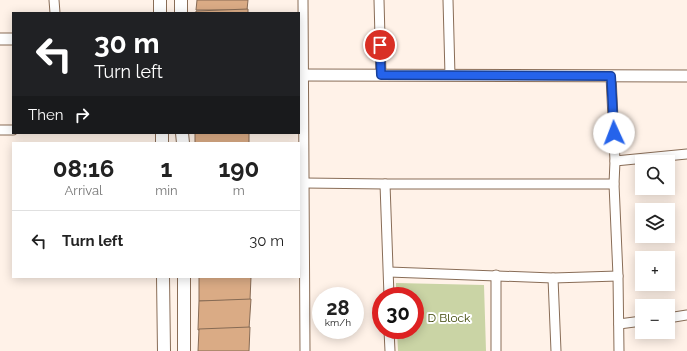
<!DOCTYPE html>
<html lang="en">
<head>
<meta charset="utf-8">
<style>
  body { margin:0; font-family:Raleway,sans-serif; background:#f6f6f6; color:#222; height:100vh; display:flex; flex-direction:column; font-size:15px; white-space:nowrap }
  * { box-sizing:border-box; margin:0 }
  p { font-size:13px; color:#767676 }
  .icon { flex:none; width:22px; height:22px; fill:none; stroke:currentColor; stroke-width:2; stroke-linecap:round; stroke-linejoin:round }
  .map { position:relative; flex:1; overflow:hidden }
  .drawer { position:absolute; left:12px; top:142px; width:288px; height:136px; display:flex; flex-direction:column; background:#fff; border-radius:0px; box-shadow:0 2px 10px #0003 }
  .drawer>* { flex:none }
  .banner { position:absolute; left:12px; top:12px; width:288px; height:122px; border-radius:0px; box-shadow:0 2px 10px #0003; background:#202124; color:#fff; overflow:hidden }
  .tools { position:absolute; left:635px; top:155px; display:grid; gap:8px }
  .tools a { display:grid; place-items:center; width:40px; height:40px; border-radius:0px; background:#fff; box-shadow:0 2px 10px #0003; font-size:20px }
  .speed { position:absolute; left:312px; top:287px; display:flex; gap:8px; font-size:20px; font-weight:700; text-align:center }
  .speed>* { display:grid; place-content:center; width:52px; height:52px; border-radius:50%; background:#fff; box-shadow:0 2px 10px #0003; line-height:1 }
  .speed small { font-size:10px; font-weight:400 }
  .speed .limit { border:6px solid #d22; background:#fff; color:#111 }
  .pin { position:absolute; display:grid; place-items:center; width:34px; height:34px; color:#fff; margin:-17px; border:2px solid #fff; border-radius:50%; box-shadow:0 1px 4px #0007 }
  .me { position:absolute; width:44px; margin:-22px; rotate:358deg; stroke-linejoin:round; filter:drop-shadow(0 0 3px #0008) }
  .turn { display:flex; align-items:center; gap:14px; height:84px; padding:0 16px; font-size:18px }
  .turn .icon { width:52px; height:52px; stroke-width:2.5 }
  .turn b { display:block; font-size:28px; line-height:34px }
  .then { display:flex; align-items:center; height:38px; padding:0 16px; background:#0003; gap:8px; font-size:15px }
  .eta { display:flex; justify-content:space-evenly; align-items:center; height:68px; text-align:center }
  .eta b { font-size:24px; font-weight:700; line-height:28px }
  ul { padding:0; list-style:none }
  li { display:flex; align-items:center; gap:12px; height:60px; padding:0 16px; border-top:1px solid #e0e0e0 }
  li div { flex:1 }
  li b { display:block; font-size:15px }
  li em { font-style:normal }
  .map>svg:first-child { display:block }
  .green { fill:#cad4a5 }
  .building { fill:#daab85; stroke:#876b55 }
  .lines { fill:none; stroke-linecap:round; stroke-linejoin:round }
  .minor-casing { stroke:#896d57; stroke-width:11 }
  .tertiary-casing { stroke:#896d57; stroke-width:13 }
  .secondary-casing { stroke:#896d57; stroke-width:14 }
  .minor { stroke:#fff; stroke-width:9 }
  .tertiary { stroke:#fff; stroke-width:11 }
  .secondary { stroke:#fff; stroke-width:12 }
  .route-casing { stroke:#184099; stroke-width:10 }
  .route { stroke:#2563eb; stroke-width:7 }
  .labels { text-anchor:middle; stroke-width:4; stroke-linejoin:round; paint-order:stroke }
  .park-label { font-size:12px; fill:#3c4503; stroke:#fff }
</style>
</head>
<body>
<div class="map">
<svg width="687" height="351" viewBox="0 0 687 351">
  <rect width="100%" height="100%" fill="#fff2e8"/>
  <!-- green -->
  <polygon class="green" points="396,283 484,285 486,351 398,351 397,330 415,330 415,296 396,296"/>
  <!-- building -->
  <g class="building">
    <polygon points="197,0 248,0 247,10 196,10"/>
    <polygon points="248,9 248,13 196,13 196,11"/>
    <rect x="195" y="133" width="54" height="10"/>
    <polygon points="199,277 251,277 250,300 199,301"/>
    <polygon points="251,299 249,329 198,330 199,301"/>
    <polygon points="250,327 249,351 198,351 199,329"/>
  </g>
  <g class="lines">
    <defs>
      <g id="minor">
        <polyline points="54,0 55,13"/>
        <polyline points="303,0 305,351"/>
        <polyline points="379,0 381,75"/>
        <polyline points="448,0 450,75"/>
        <polyline points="611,76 615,161 614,184 618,276 619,351"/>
        <polyline points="0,130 13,130"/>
        <polyline points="615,161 687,154"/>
        <polyline points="305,183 385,184 614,184"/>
        <polyline points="385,184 389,296"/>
        <polyline points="389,272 553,278 618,276"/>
        <polyline points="496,275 496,351"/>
        <polyline points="553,278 556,351"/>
        <polyline points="668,318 687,315"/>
        <polyline points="619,324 642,321"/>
        <polyline points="389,330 390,351"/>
      </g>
      <g id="tertiary">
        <polyline points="0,39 13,39"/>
        <polyline points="299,75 687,76"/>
      </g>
      <g id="secondary">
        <polyline points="160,0 160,13"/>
        <polyline points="181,0 181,13"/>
        <polyline points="162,133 162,143"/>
        <polyline points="182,133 183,143"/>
        <polyline points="163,277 164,351"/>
        <polyline points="184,277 184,351"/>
      </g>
    </defs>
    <!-- minor casing -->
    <use href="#minor" class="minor-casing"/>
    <!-- tertiary casing -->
    <use href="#tertiary" class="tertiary-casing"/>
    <!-- secondary casing -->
    <use href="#secondary" class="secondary-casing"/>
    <!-- minor -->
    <use href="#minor" class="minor"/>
    <!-- tertiary -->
    <use href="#tertiary" class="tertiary"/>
    <!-- secondary -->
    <use href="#secondary" class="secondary"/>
  </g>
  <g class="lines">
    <defs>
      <polyline id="route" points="380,45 381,75 611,76 614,133"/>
    </defs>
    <!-- route casing -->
    <use href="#route" class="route-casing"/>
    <!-- route -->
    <use href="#route" class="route"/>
  </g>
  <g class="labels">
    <!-- park labels -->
    <g class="park-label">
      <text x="449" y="322">D Block</text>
    </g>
  </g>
</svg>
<div class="tools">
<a><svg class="icon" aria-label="search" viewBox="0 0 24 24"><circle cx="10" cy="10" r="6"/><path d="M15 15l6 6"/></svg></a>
<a><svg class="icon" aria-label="layers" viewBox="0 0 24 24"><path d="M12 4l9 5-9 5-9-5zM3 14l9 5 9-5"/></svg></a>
<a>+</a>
<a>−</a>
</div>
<div class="speed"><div>28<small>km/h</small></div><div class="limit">30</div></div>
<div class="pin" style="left:380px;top:45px;background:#d93025"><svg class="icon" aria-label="arrive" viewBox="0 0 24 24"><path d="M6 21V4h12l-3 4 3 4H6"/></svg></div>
<svg class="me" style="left:614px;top:133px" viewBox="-20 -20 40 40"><circle r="19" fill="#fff"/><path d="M0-13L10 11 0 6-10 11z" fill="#2563eb"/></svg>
<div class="banner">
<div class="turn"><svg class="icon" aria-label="left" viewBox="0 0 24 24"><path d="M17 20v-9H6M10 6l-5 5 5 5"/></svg><div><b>30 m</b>Turn left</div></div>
<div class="then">Then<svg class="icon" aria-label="right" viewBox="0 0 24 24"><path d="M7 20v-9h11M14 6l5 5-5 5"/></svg></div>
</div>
<section class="drawer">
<div class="eta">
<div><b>08:16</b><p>Arrival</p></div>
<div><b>1</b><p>min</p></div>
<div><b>190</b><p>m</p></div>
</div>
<ul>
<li><svg class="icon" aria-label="left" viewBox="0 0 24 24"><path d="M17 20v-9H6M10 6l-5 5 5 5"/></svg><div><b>Turn left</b></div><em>30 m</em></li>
</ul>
</section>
</div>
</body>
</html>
